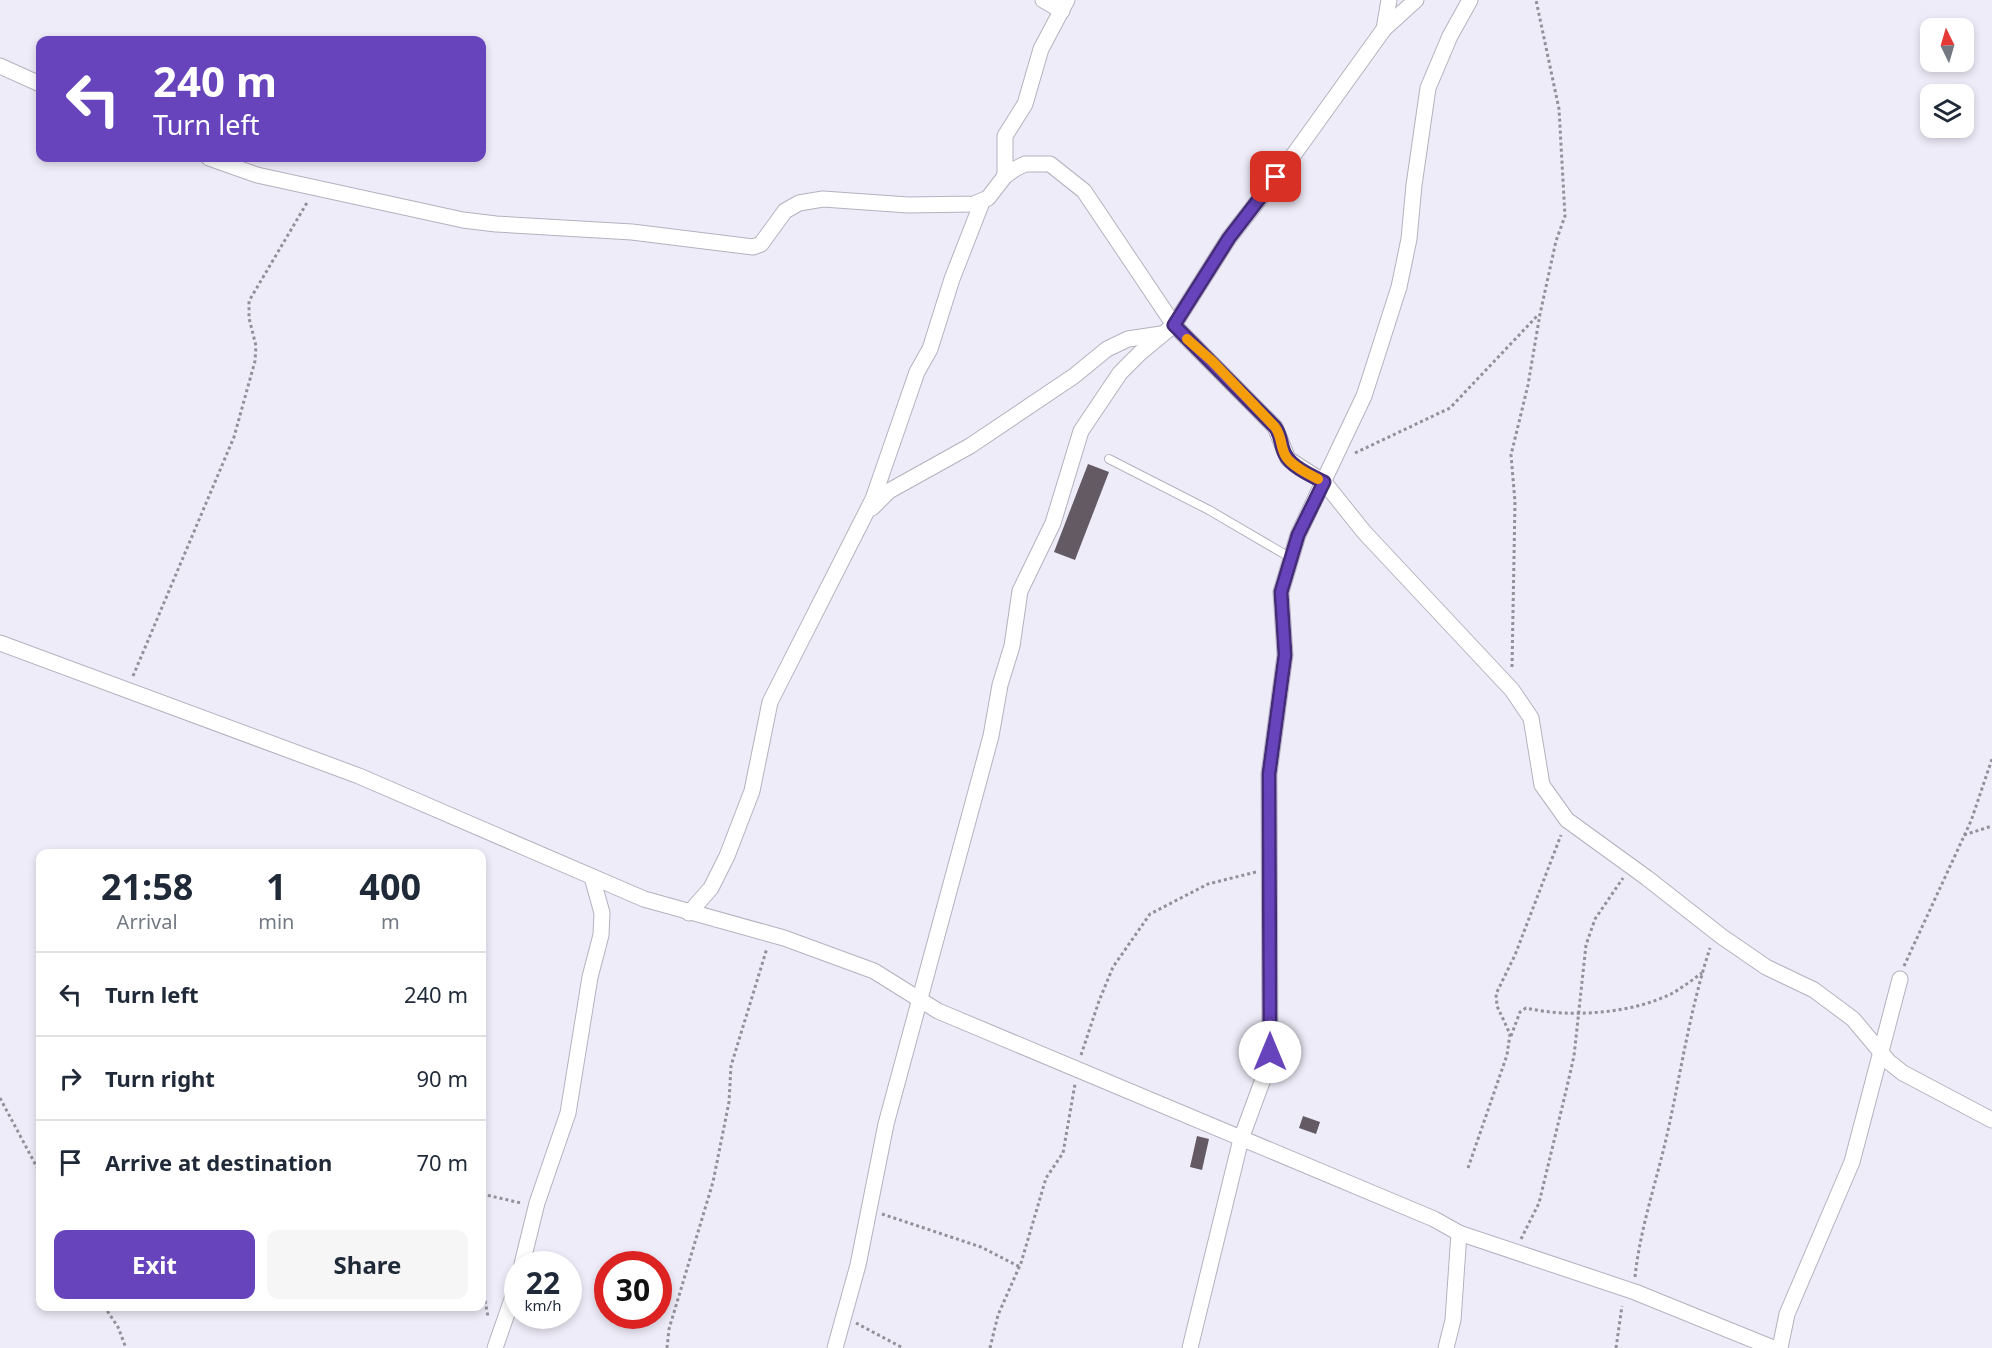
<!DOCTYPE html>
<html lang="en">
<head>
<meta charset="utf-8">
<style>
  body { margin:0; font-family:"Noto Sans",sans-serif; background:#f6f6f7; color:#1f2937; height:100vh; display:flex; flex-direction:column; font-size:22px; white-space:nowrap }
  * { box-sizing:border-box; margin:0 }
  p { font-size:20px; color:#747a83 }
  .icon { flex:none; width:33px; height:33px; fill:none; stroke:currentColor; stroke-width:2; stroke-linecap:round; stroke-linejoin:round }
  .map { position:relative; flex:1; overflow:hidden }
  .side { position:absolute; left:36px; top:849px; width:450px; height:462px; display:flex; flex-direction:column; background:#fff; border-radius:12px; box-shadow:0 3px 9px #0003 }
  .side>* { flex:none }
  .hud { position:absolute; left:36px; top:36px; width:450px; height:126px; border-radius:12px; box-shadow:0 3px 9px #0003; background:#6844bc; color:#fff; overflow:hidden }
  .needle { width:39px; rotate:355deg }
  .fabs { position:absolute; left:1920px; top:18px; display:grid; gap:12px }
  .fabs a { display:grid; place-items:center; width:54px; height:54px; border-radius:12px; background:#fff; box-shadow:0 3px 9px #0003; font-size:30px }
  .speed { position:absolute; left:504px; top:1251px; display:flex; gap:12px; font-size:30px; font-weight:700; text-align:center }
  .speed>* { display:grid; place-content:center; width:78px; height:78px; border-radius:50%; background:#fff; box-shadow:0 3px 9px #0003; line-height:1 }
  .speed small { font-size:15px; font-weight:400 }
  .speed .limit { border:9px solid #d22; background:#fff; color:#111 }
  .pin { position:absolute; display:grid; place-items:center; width:51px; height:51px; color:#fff; margin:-26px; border-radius:12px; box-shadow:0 3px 9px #0006 }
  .me { position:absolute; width:66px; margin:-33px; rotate:0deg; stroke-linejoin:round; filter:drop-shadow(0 0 4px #0008) }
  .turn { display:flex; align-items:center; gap:21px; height:126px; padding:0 18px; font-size:27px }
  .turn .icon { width:78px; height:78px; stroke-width:2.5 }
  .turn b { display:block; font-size:42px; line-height:51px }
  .eta { display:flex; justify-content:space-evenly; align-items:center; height:102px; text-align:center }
  .eta b { font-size:36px; font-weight:700; line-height:42px }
  .primary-button { display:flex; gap:12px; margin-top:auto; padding:12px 18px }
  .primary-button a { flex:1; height:69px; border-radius:12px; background:#6844bc; color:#fff; font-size:24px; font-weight:700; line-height:69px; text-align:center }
  .primary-button a+a { background:#f6f6f7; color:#1f2937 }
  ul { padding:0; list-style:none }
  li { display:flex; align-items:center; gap:18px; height:84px; padding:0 18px; border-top:2px solid #e0e1e3 }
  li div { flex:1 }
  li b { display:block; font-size:22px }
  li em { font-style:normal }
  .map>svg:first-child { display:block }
  .building { fill:#635a63 }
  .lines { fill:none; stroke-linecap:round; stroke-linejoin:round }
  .lane-casing { stroke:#b5b1be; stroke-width:10 }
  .street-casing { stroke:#b5b1be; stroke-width:17 }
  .path { stroke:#929099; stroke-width:3; stroke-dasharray:3 3; stroke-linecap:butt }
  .lane { stroke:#fff; stroke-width:8 }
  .street { stroke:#fff; stroke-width:15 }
  .route-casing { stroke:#442c7a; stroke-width:15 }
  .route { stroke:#6844bc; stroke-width:10 }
  .slow { stroke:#f59e0b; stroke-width:10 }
</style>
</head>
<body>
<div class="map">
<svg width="1992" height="1348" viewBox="0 0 1992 1348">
  <rect width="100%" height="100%" fill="#efecf9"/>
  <!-- building -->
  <g class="building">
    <polygon points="1088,464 1109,472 1075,560 1054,552"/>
    <polygon points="1303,1116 1320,1122 1316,1134 1299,1128"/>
    <polygon points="1197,1136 1209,1139 1202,1170 1190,1167"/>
  </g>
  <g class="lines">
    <defs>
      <polyline id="lane" points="1109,459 1209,510 1291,558"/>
      <g id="street">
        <polyline points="1043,0 1062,11"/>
        <polyline points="1384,29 1389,0"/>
        <polyline points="0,66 40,84"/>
        <polyline points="209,158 257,175 463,220 496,224 632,232 753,247 761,244 785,211 799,203 823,199 908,205 974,204 988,198 1005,176 1015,169 1025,164 1050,164 1084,191 1174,325 1275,427 1288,459 1324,482 1364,532 1512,690 1531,718 1542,785 1567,820 1647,878 1721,936 1766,967 1814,990 1853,1019 1889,1062 1903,1073 1992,1120"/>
        <polyline points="1005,176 1005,136 1025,104 1041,49 1067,0"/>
        <polyline points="872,508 889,491 970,446 1074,376 1107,349 1128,339 1161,334"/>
        <polyline points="0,643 359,776 644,899 784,938 874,971 938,1011 1434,1219 1459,1233 1635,1292 1773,1348"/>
        <polyline points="689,913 711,888 727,856 752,791 770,702 873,499 917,372 930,349 952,279 982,202"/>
        <polyline points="522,1264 537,1203 568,1113 590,977 601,935 602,913 592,877"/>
        <polyline points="495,1348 518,1282"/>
        <polyline points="835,1348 858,1265 886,1124 991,736 1000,685 1012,646 1020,591 1053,523 1081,431 1120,373 1140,353 1174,325 1229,238 1287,164 1384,29 1416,0"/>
        <polyline points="1190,1348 1241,1139 1266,1071 1270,1051 1269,774 1285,655 1281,592 1298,535 1364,396 1376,359 1399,287 1409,239 1414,185 1428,88 1450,36 1470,0"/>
        <polyline points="1446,1348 1453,1320 1459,1233"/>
        <polyline points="1780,1348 1787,1314 1852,1162 1900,979"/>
      </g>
    </defs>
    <!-- lane casing -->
    <use href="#lane" class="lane-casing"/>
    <!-- street casing -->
    <use href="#street" class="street-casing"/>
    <!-- path -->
    <g class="path">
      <polyline points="1355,453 1450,408 1538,315"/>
      <polyline points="1512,667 1515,502 1511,455 1528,385 1540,314 1556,241 1565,216 1559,109 1536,0"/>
      <polyline points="133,676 234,437 255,361 256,346 249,318 249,301 308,201"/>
      <polyline points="1964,835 1992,826"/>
      <polyline points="1904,966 1971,821 1992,759"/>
      <path d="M1511 1036 1520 1012 1526 1008C1569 1018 1630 1014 1671 994 1682 988 1692 980 1702 973"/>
      <polyline points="1081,1055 1099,1001 1113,967 1150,914 1208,884 1256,872"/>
      <polyline points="0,1098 40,1173"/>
      <polyline points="1468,1168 1507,1055 1510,1034 1497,1006 1496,994 1515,955 1561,835"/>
      <polyline points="482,1194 521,1203"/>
      <polyline points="882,1214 981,1247 1020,1267"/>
      <polyline points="1521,1239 1539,1203 1566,1091 1574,1056 1586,945 1595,919 1623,878"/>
      <path d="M1635 1277C1640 1229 1656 1183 1667 1135 1681 1072 1690 1009 1710 948"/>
      <polyline points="482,1283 488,1317"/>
      <polyline points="104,1306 118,1327 126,1348"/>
      <polyline points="856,1323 903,1348"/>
      <polyline points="667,1348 669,1329 713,1182 729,1102 731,1066 767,948"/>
      <polyline points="990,1348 998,1315 1021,1263 1046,1178 1063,1153 1075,1084"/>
      <polyline points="1616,1348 1622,1306"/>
    </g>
    <!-- lane -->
    <use href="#lane" class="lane"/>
    <!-- street -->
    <use href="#street" class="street"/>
  </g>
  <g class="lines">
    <defs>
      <path id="route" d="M1270 1052 1269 774 1285 655 1281 592 1298 535 1324 482C1312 476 1291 467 1285 454 1280 445 1282 436 1275 427L1174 325 1229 238 1276 177"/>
    </defs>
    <!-- route casing -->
    <use href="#route" class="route-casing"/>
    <!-- route -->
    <use href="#route" class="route"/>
    <!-- slow -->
    <path class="slow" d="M1187 339 1212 361 1275 427C1282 436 1280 445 1285 455 1290 465 1308 474 1318 479"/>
  </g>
</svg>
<div class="fabs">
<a><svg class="needle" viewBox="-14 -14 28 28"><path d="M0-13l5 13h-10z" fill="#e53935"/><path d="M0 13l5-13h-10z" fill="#747a83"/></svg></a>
<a><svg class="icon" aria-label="layers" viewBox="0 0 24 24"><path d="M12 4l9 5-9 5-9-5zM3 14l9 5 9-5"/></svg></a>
</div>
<div class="speed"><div>22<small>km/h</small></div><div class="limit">30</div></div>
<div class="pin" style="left:1276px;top:177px;background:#d93025"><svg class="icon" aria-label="arrive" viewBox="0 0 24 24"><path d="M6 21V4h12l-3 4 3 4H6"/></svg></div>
<svg class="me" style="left:1270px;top:1052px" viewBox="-20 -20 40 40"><circle r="19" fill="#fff"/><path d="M0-13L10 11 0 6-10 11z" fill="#6844bc"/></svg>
<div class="hud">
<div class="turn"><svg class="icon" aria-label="left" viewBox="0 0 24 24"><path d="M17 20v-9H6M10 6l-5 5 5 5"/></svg><div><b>240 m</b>Turn left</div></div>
</div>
<section class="side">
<div class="eta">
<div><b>21:58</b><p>Arrival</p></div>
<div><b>1</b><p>min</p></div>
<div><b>400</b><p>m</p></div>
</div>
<ul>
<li><svg class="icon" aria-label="left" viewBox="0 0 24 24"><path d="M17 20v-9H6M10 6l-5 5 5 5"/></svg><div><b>Turn left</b></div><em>240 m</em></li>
<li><svg class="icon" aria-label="right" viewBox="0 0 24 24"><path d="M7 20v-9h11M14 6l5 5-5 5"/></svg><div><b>Turn right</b></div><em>90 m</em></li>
<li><svg class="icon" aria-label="arrive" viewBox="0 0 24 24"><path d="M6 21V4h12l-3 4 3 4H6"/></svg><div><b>Arrive at destination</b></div><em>70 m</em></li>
</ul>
<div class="primary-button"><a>Exit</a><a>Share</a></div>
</section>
</div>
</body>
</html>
